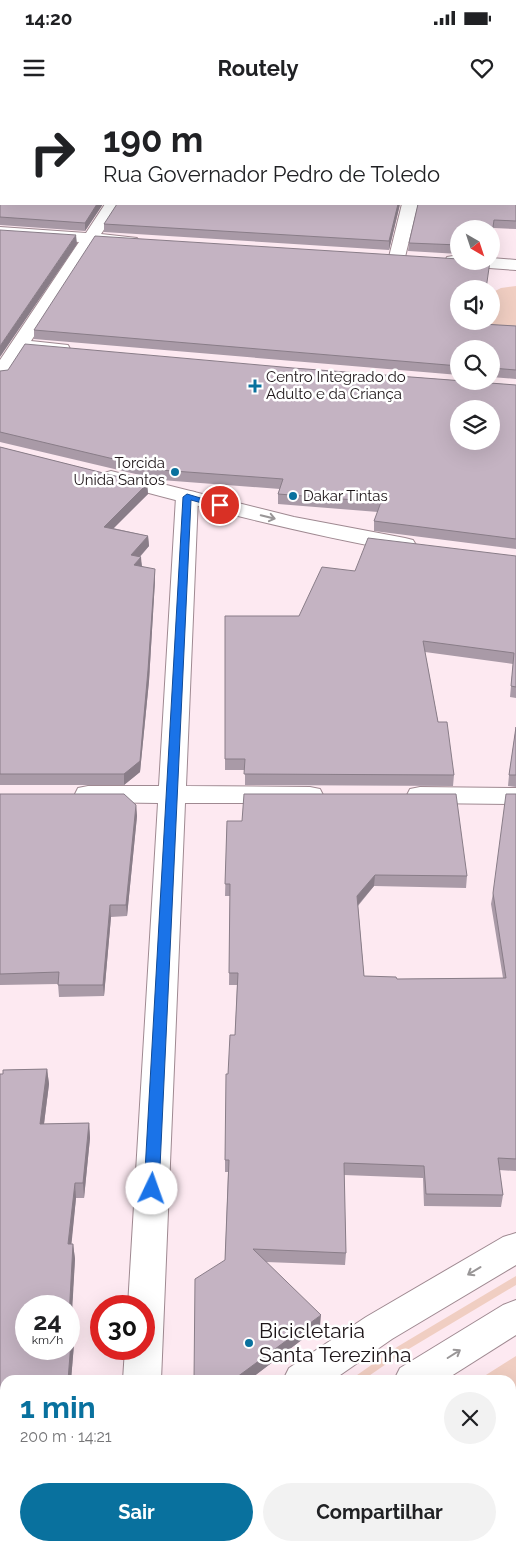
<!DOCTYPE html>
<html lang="pt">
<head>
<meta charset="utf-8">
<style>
  body { margin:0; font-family:Raleway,sans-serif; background:#f2f2f2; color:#202124; height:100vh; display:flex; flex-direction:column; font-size:19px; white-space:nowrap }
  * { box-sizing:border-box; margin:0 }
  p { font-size:16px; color:#757577 }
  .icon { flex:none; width:28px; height:28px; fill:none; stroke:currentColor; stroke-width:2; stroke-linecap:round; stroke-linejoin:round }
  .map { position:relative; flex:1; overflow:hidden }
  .side { position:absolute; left:0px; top:1275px; width:516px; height:176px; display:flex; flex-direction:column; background:#fff; border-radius:15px 15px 0 0; box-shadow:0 5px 20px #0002 }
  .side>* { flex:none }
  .banner { position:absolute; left:0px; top:0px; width:516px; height:105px; box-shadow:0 5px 20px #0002; background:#fff; color:#202124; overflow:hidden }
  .needle { width:32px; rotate:141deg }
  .fabs { position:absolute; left:450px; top:120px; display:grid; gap:10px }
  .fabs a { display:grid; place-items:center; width:50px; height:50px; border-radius:50%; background:#fff; box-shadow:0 5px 20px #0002; font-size:25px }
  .speed { position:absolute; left:15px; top:1195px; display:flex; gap:10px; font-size:25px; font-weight:700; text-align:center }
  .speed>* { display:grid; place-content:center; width:65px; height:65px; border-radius:50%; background:#fff; box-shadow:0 5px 20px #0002; line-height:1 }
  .speed small { font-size:12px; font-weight:400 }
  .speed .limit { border:8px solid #d22; background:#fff; color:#111 }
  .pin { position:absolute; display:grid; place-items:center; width:42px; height:42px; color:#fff; margin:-21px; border:2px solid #fff; border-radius:50%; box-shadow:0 1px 5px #0007 }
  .me { position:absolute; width:55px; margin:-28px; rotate:3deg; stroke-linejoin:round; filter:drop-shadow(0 0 4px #0008) }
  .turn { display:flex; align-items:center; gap:18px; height:105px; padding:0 20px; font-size:22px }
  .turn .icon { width:65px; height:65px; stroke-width:2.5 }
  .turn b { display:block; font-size:35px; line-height:42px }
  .round { display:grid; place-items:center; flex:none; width:52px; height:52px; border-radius:26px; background:#f2f2f2 }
  .headline { display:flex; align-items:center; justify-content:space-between; height:85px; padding:0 20px }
  h1 { font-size:30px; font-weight:700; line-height:38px; color:#09719e }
  .cta { display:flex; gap:10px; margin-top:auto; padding:10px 20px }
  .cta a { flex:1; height:58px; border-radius:30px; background:#09719e; color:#fff; font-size:20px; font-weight:700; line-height:58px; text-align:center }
  .cta a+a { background:#f2f2f2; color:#202124 }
  .status { display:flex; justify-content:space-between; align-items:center; height:35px; padding:0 25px; background:#fff; direction:ltr }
  .status svg { height:14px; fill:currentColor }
  header { display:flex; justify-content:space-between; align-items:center; height:65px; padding:0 20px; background:#fff; font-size:22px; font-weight:700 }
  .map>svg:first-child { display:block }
  .green { fill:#f0cec2 }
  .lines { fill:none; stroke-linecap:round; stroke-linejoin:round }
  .minor-casing { stroke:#9f8991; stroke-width:2 }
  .major-casing { stroke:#9f8991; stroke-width:2 }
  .minor { fill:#fff; fill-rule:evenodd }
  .major { fill:#fff; fill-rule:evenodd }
  .wall { fill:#a99aa7; fill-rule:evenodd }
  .shaded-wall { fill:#897d88 }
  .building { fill:#c4b3c2; stroke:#897d88; fill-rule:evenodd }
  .oneway { stroke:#999697 }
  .route { fill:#1a73e8; stroke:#114b97 }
  .poi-dot { fill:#09719e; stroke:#fff; stroke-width:2 }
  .labels { text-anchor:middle; stroke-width:5; stroke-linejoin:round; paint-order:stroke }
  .far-poi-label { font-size:15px; fill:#1d1518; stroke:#fff; text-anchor:start }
  .near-poi-label { font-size:21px; fill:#1d1518; stroke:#fff; text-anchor:start }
</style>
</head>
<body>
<div class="status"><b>14:20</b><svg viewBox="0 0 49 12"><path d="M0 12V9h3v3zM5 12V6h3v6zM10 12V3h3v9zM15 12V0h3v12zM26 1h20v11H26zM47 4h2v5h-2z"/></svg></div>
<header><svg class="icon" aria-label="menu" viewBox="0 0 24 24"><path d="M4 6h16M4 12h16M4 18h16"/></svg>Routely<svg class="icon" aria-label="heart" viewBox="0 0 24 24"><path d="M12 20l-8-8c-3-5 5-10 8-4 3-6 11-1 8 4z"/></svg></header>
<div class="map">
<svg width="516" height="1451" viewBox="0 0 516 1451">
  <rect width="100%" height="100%" fill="#fde9f1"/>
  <!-- green -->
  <g class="green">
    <polygon points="516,186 516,234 482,232 484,221 491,221 491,213 495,211 491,205 491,193 501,188"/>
    <polygon points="516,1176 516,1185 402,1253 363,1280 350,1280 397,1247"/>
    <polygon points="516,1256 516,1451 242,1451 248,1446 511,1446 511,1280 478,1280"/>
  </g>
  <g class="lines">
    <defs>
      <g id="minor">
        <rect x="428" y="0" width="14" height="1"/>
        <polygon points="105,104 121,104 101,134 137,138 139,141 137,144 131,146 95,143 31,241 68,245 70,249 68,253 61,255 25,251 7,278 0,280 0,260 79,142 0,137 0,127 86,133"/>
        <polygon points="402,104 418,104 405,157 403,161 391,161 389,157"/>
        <polygon points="453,156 459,156 459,161 491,161 491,158 516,160 516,170 447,165 445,161 447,157"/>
        <polygon points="187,391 195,392 198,397 186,686 310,687 320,689 323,695 320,701 310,703 185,703 161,1280 123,1280 125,1249 144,1249 144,1206 128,1206 158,703 88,702 78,700 75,694 78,688 88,686 159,686 176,397 179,392"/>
        <polygon points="420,687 516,688 516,704 420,703 410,701 407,695 410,689"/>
        <polygon points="516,1133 516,1165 392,1239 333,1280 283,1280 289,1268 366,1217 503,1137"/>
        <polygon points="516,1200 516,1235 445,1280 394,1280 400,1268 503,1205"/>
        <polygon points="60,1446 105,1446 102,1451 58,1451"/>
        <polygon points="159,1446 205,1446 202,1451 157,1451"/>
      </g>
      <g id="major">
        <rect x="515" y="39" width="1" height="8"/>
        <path d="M111 371 294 417 405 438 413 440 416 445 413 450 405 452C303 434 204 408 104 381L101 377 104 373Z"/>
      </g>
    </defs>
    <!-- minor casing -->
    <use href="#minor" class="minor-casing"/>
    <!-- major casing -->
    <use href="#major" class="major-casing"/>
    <!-- minor -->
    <use href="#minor" class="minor"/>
    <!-- major -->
    <use href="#major" class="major"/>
  </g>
  <!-- wall -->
  <g class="wall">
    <polygon points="0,0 417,0 416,1 1,1 1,11 0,10"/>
    <polygon points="0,13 103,104 85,131 0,125"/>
    <polygon points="516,46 516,129 494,128 459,129 459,154 408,151 409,143"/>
    <polygon points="400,104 389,150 104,132 104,124"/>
    <polygon points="483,224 516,226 516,279 491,277 491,249 459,249 459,275 34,239 34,230"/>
    <polygon points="293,268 516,285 516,449 374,431 374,421 378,412 278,404 278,394 280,389 161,380 0,342 0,271"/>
    <polygon points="0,347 147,384 148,394 113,428 148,436 149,446 140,457 142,466 155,480 149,581 140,672 124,685 0,685"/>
    <polygon points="516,456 516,598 510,597 513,564 425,552 438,622 454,675 453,686 245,685 245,670 225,670 225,516 299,516 355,471"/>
    <polygon points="516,627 516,687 508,686 509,675"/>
    <polygon points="0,694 136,705 137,716 127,816 111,817 104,896 59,897 58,884 0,885"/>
    <polygon points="516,694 516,1071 499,1070 503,1095 501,1107 424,1106 423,1078 344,1075 346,1153 345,1165 266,1162 320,1226 249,1280 194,1280 225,1160 228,1072 225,1072 225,1060 228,974 235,935 237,885 229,885 230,796 225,796 227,721 467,776 466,788 374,786 358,806 364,876 397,879 503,878 491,804 493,793"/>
    <path d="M47 969 49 984 44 1024 89 1023 90 1038 84 1098H76L71 1144H73L75 1159 71 1217H73L75 1232 71 1280H5V1446H17L12 1451H0V974H3V970ZM26 1206H69V1249H26Z"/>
  </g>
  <!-- shaded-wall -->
  <g class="shaded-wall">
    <polygon points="97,104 103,104 85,131 85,123"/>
    <polygon points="398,104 400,104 389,150 389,141"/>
    <polygon points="76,135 77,144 0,257 0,246"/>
    <polygon points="147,384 148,394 105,437 104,427"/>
    <polygon points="148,436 149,446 132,465 131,455"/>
    <polygon points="141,457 142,468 134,465"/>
    <polygon points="155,469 155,480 149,581 140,672 124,685 124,674"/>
    <polygon points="136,705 137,716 127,816 126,805"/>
    <polygon points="375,775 374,786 356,807 357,796"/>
    <polygon points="110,805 111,817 104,896 103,885"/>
    <polygon points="47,969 49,984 42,1039 40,1024"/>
    <polygon points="89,1023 90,1038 84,1098 83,1083"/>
    <polygon points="75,1083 76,1098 70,1159 68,1144"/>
    <polygon points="73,1144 75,1159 71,1232 69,1217"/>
    <polygon points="321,1215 320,1226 249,1280 233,1280"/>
    <polygon points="73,1217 75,1232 71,1280 68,1280"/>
    <polygon points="5,1440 5,1446 17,1446 12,1451 0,1451 0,1445"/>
  </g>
  <!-- building -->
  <g class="building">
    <polygon points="0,0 415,0 414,1 1,1 1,4 0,3"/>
    <polygon points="0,13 1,13 1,104 97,104 85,123 0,117"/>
    <polygon points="515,46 516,46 516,121 494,120 491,141 491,129 459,129 459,145 409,143 418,104 515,104"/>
    <polygon points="117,104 398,104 389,141 104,124"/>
    <polygon points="0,130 76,135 0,246"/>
    <polygon points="95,136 459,159 459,161 490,161 486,189 459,189 459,221 483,221 482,224 516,226 516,270 492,268 491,268 491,249 459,249 459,266 34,230"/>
    <path d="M25 244 293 268 516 285V439L374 421 381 402 278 394 283 379 160 370 0 332V271L8 270ZM459 309H491V341H459Z"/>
    <polygon points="0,347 147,384 104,427 148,436 131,455 141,457 134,465 155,469 148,570 140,661 124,674 0,674"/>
    <polygon points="368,438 516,456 516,587 511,586 514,553 423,541 438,622 447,622 454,675 244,674 245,659 225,659 225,516 299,516 322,467 355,471"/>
    <polygon points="516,627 516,675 509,675"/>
    <polygon points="0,694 124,694 136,705 126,805 110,805 103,885 58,885 59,872 0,874"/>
    <polygon points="244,694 456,694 467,776 375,775 357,796 364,876 396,877 397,879 506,878 493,793 506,694 516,694 516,1059 498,1058 503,1095 426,1094 424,1066 344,1063 346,1153 253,1149 321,1215 233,1280 194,1280 195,1179 225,1160 229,1060 225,1060 226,974 228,974 230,935 235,935 238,873 229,873 230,784 225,784 227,721 242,721"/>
    <path d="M47 969 40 1024 89 1023 83 1083H75L68 1144H73L69 1217H73L68 1280H5V1440L0 1445V974H3V970ZM26 1206H69V1249H26Z"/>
  </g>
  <!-- one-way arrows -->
  <defs><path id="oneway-shaft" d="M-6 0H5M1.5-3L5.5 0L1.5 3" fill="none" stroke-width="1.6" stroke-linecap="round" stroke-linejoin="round" transform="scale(1.25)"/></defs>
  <g class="oneway">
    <use href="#oneway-shaft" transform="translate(268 417) rotate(14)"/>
    <use href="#oneway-shaft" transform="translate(474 1171) rotate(149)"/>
    <use href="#oneway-shaft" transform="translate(454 1254) rotate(-32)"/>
  </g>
  <!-- route -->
  <polygon class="route" points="187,394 224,405 220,408 191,400 159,1089 157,1093 152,1095 146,1093 144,1089 183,397"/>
  <!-- markers -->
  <g class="poi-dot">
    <path d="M252.5 278.5h5v5h5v5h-5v5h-5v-5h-5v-5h5z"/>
    <circle cx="175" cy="372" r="5"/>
    <circle cx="293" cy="396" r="5"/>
    <circle cx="249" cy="1243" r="5"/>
  </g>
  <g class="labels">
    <!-- far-poi labels -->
    <g class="far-poi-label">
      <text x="266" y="282">Centro Integrado do<tspan x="266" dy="17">Adulto e da Criança</tspan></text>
      <text x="165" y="368" text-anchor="end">Torcida<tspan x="165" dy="17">Unida Santos</tspan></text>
      <text x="303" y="401">Dakar Tintas</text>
    </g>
    <!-- near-poi labels -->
    <g class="near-poi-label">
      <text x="259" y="1238">Bicicletaria<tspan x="259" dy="24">Santa Terezinha</tspan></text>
    </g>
  </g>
</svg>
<div class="fabs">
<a><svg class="needle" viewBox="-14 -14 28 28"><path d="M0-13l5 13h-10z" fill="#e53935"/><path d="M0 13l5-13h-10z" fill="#757577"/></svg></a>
<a><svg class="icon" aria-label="sound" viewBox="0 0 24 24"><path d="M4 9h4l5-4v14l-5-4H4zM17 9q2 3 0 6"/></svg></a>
<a><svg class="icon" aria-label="search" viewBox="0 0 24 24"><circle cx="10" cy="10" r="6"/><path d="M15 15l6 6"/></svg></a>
<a><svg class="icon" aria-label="layers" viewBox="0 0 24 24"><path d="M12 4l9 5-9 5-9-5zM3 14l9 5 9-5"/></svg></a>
</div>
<div class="speed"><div>24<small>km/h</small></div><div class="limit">30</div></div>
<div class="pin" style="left:220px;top:405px;background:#d93025"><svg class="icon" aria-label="arrive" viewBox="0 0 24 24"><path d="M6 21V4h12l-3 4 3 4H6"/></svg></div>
<svg class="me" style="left:152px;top:1089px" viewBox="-20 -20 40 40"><circle r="19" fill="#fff"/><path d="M0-13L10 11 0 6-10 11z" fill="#1a73e8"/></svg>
<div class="banner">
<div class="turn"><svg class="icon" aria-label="right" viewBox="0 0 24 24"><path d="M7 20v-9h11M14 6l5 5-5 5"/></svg><div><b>190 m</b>Rua Governador Pedro de Toledo</div></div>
</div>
<section class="side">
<div class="headline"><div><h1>1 min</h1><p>200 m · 14:21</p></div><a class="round"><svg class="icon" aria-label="close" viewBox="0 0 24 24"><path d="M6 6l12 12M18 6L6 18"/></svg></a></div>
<div class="cta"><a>Sair</a><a>Compartilhar</a></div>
</section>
</div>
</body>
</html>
